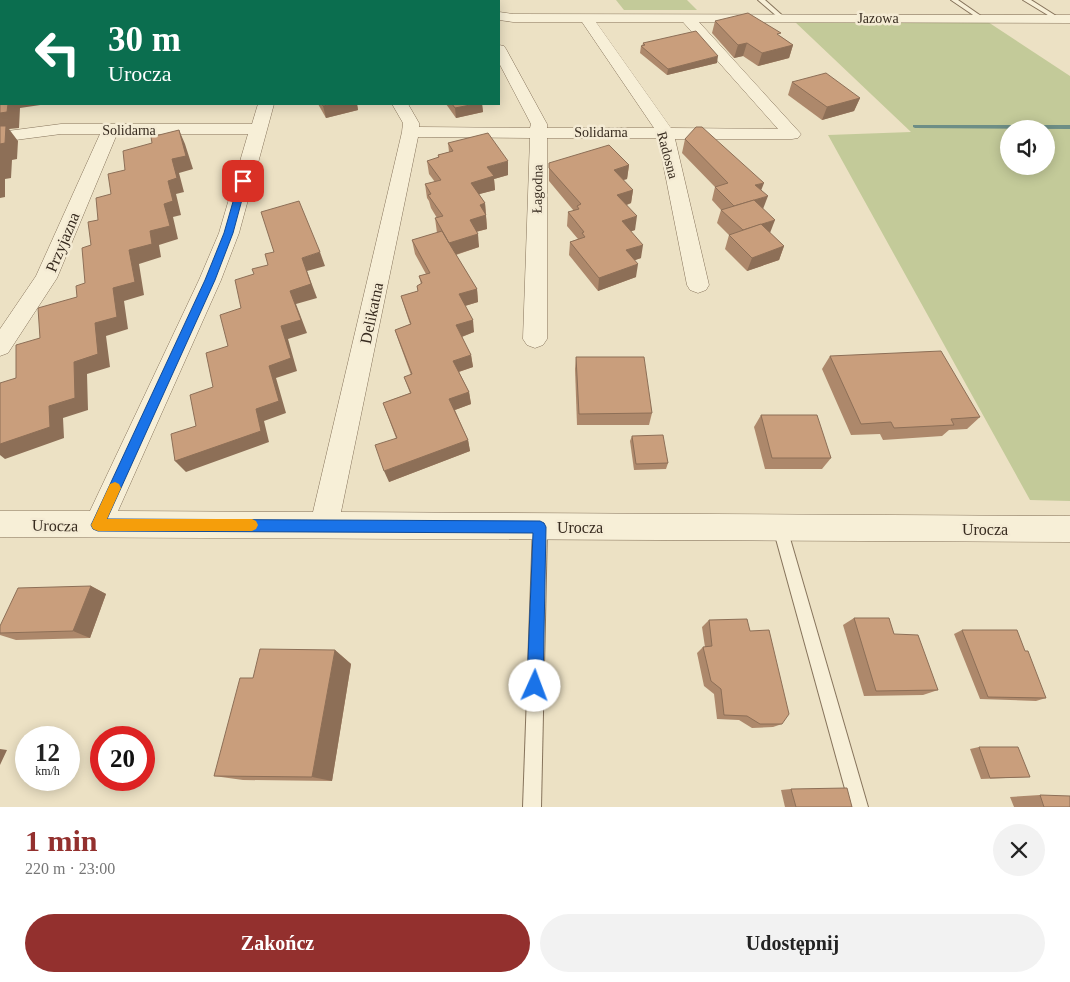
<!DOCTYPE html>
<html lang="pl">
<head>
<meta charset="utf-8">
<style>
  body { margin:0; font-family:"Times New Roman",serif; background:#f2f2f2; color:#222; height:100vh; display:flex; flex-direction:column; font-size:19px; white-space:nowrap }
  * { box-sizing:border-box; margin:0 }
  p { font-size:16px; color:#767676 }
  .icon { flex:none; width:28px; height:28px; fill:none; stroke:currentColor; stroke-width:2; stroke-linecap:round; stroke-linejoin:round }
  .map { position:relative; height:807px; overflow:hidden }
  .panel { display:flex; flex-direction:column; background:#fff; flex:1 }
  .panel>* { flex:none }
  .guide { position:absolute; left:0px; top:0px; width:500px; height:105px; box-shadow:0 2px 12px #0003; background:#0b6e4f; color:#fff; overflow:hidden }
  .tools { position:absolute; left:1000px; top:120px; display:grid; gap:10px }
  .tools a { display:grid; place-items:center; width:55px; height:55px; border-radius:50%; background:#fff; box-shadow:0 2px 12px #0003; font-size:25px }
  .speed { position:absolute; left:15px; top:726px; display:flex; gap:10px; font-size:25px; font-weight:700; text-align:center }
  .speed>* { display:grid; place-content:center; width:65px; height:65px; border-radius:50%; background:#fff; box-shadow:0 2px 12px #0003; line-height:1 }
  .speed small { font-size:12px; font-weight:400 }
  .speed .limit { border:8px solid #d22; background:#fff; color:#111 }
  .pin { position:absolute; display:grid; place-items:center; width:42px; height:42px; color:#fff; margin:-21px; border-radius:10px; box-shadow:0 2px 8px #0006 }
  .me { position:absolute; width:55px; margin:-28px; rotate:2deg; stroke-linejoin:round; filter:drop-shadow(0 0 4px #0008) }
  .turn { display:flex; align-items:center; gap:18px; height:105px; padding:0 25px; font-size:22px }
  .turn .icon { width:65px; height:65px; stroke-width:2.5 }
  .turn b { display:block; font-size:35px; line-height:42px }
  .round { display:grid; place-items:center; flex:none; width:52px; height:52px; border-radius:26px; background:#f2f2f2 }
  .summary { display:flex; align-items:center; justify-content:space-between; height:85px; padding:0 25px }
  h1 { font-size:30px; font-weight:800; line-height:38px; color:#93302e }
  .button { display:flex; gap:10px; margin-top:auto; padding:10px 25px }
  .button a { flex:1; height:58px; border-radius:30px; background:#93302e; color:#fff; font-size:20px; font-weight:800; line-height:58px; text-align:center }
  .button a+a { background:#f2f2f2; color:#222 }
  .map>svg:first-child { display:block }
  .green { fill:#c3ca99; fill-rule:evenodd }
  .lines { fill:none; stroke-linecap:round; stroke-linejoin:round }
  .stream { fill:#6d8e86; fill-rule:evenodd }
  .lane-casing { stroke:#86735b; stroke-width:2 }
  .street-casing { stroke:#86735b; stroke-width:1 }
  .lane { fill:#f7efd7; fill-rule:evenodd }
  .street { fill:#f7efd7; fill-rule:evenodd }
  .wall { fill:#ad886b }
  .shaded-wall { fill:#8d6f57 }
  .building { fill:#c99e7c; stroke:#8d6f57 }
  .route { fill:#1a73e8; stroke:#114b97 }
  .slow { fill:#f59e0b }
  .labels { text-anchor:middle; stroke-width:5; stroke-linejoin:round; paint-order:stroke }
  .far-street-label { font-size:14px; fill:#372b1f; stroke:#f4ebd4 }
  .street-label { font-size:16px; fill:#372b1f; stroke:#f4ebd4 }
</style>
</head>
<body>
<div class="map">
<svg width="1070" height="807" viewBox="0 0 1070 807">
  <rect width="100%" height="100%" fill="#ece1c4"/>
  <!-- green -->
  <g class="green">
    <polygon points="616,0 687,0 697,10 624,10"/>
    <path d="M794 21 988 22 1070 76V501L1030 500 828 135 911 132ZM1009 129H1046V166H1009Z"/>
  </g>
  <g class="lines">
    <!-- stream -->
    <polygon class="stream" points="913,125 1070,125 1070,129 915,128 913,127"/>
    <defs>
      <g id="lane">
        <polygon points="758,0 765,0 784,17 779,18"/>
        <polygon points="951,0 958,0 984,18 979,19"/>
        <polygon points="1023,0 1031,0 1061,19 1056,20"/>
        <polygon points="540,520 545,522 547,527 541,807 523,807 533,527 535,522"/>
        <polygon points="780,521 785,523 787,528 868,807 850,807 773,528 775,523"/>
      </g>
      <g id="street">
        <polygon points="205,0 219,0 220,1 206,1"/>
        <polygon points="473,0 487,0 488,1 474,1"/>
        <path d="M499 12 513 14 1070 15V23L699 22 801 134 798 138 792 139H675L709 285 706 290 698 293 690 290 687 285 658 138H547V339L543 345 535 348 527 345 523 339 530 138 418 137 341 512 1070 516V542L0 537V511H90L199 280 219 233 248 134H117L57 278 8 353 0 356V329L36 276 100 134H61L0 142V132L61 124H252L258 104H274L239 233 221 280 118 511 313 512 402 132 403 123 392 104H408L419 123V127L530 128 531 124 499 63V45L504 46 506 49 547 124V128H654L582 22H513L499 20ZM596 22H683L778 129 671 128Z"/>
      </g>
    </defs>
    <!-- lane casing -->
    <use href="#lane" class="lane-casing"/>
    <!-- street casing -->
    <use href="#street" class="street-casing"/>
    <!-- lane -->
    <use href="#lane" class="lane"/>
    <!-- street -->
    <use href="#street" class="street"/>
  </g>
  <!-- wall -->
  <g class="wall">
    <polygon points="715,21 780,36 793,45 789,58 758,66 743,56 734,58 712,33"/>
    <polygon points="643,43 717,63 667,75 640,53 641,46 642,46"/>
    <polygon points="792,82 860,98 854,111 822,120 788,95"/>
    <polygon points="318,104 357,104 358,110 326,118"/>
    <polygon points="446,104 482,104 483,112 456,118"/>
    <polygon points="685,139 761,190 763,209 770,233 784,246 779,260 747,271 725,249 729,235 717,223 721,210 712,200 715,187 682,153"/>
    <polygon points="448,143 508,175 494,179 495,190 479,194 485,203 487,229 476,232 479,247 456,255 477,289 478,302 465,306 474,332 462,337 471,355 473,367 459,372 469,392 471,404 455,410 468,440 470,451 389,482 396,438 383,403 410,393 404,377 411,375 399,342 395,330 410,324 405,309 401,296 418,291 417,286 421,284 419,276 426,274 415,254 412,240 437,233 435,218 437,218 431,208 429,201 427,198 425,184 435,182 429,174 427,161 438,158 438,155 449,152"/>
    <polygon points="549,163 629,165 627,179 623,180 633,190 631,203 627,205 635,230 631,231 641,258 635,260 636,277 598,291 569,255 570,242 578,239 567,226 568,212 574,211 549,181"/>
    <polygon points="830,356 980,417 967,429 949,430 942,436 883,440 880,434 851,435 822,369"/>
    <polygon points="576,357 652,413 649,425 577,425 575,369"/>
    <polygon points="761,415 831,458 822,469 765,469 754,427"/>
    <polygon points="632,436 668,463 666,469 634,470 630,441"/>
    <polygon points="91,586 106,594 90,638 16,640 0,635 0,626"/>
    <polygon points="854,618 938,690 923,695 864,696 843,625"/>
    <polygon points="709,620 750,631 782,724 773,727 752,728 739,720 717,719 714,694 704,686 697,653 703,647 705,647 702,627"/>
    <polygon points="962,630 1046,698 1036,701 980,699 954,634"/>
    <polygon points="335,650 351,664 332,781 243,780 214,776 253,678"/>
    <polygon points="979,747 1030,777 981,779 970,749"/>
    <polygon points="791,789 852,807 785,807 781,790"/>
    <polygon points="1040,795 1070,807 1014,807 1010,797"/>
  </g>
  <!-- shaded-wall -->
  <g class="shaded-wall">
    <polygon points="747,43 743,56 734,58 738,45"/>
    <polygon points="793,45 789,58 758,66 762,53"/>
    <polygon points="718,56 717,63 667,75 668,69"/>
    <polygon points="860,98 854,111 822,120 827,107"/>
    <polygon points="8,104 47,104 20,108 19,128 9,129 18,141 17,159 12,160 11,178 5,179 5,197 0,198 0,113"/>
    <polygon points="333,104 357,104 358,110 326,118 323,106"/>
    <polygon points="475,104 482,104 483,112 456,118 455,108"/>
    <polygon points="179,130 185,144 193,169 179,173 184,192 176,194 181,215 173,217 178,239 159,245 161,257 139,264 144,295 124,301 128,329 106,336 110,367 87,374 88,410 63,418 64,438 5,459 0,455 0,444 49,406 74,362 113,288 129,250 150,231 164,204 172,159"/>
    <polygon points="508,161 508,175 494,179 495,190 472,196 471,183 487,167"/>
    <polygon points="629,165 627,179 612,183 614,170"/>
    <polygon points="764,183 759,196 755,185"/>
    <polygon points="633,190 631,203 616,208 617,195"/>
    <polygon points="768,196 763,209 730,219 734,206"/>
    <polygon points="485,203 487,229 471,233 470,220 480,205"/>
    <polygon points="637,216 635,230 620,235 622,221"/>
    <polygon points="775,220 770,233 743,230"/>
    <polygon points="478,234 479,247 451,256 449,243"/>
    <polygon points="643,245 641,258 624,264 626,250"/>
    <polygon points="784,246 779,260 747,271 752,258"/>
    <polygon points="320,252 325,266 307,271 317,298 296,304 307,333 288,339 297,371 276,378 286,413 264,421 269,442 186,472 175,461 256,409 281,326 290,291 302,258"/>
    <polygon points="638,264 636,277 598,291 599,278"/>
    <polygon points="477,289 478,302 461,307 459,294"/>
    <polygon points="473,320 474,332 458,338 456,325"/>
    <polygon points="471,355 473,367 455,373 453,361"/>
    <polygon points="469,392 471,404 452,411 449,399"/>
    <polygon points="468,440 470,451 389,482 384,471"/>
    <polygon points="91,586 106,594 90,638 73,631"/>
    <polygon points="335,650 351,664 332,781 312,777"/>
    <polygon points="0,749 7,750 0,765"/>
  </g>
  <!-- building -->
  <g class="building">
    <polygon points="0,0 183,0 184,1 1,1 1,104 8,104 7,112 0,113"/>
    <polygon points="247,0 284,0 285,1 248,1"/>
    <polygon points="379,0 410,0 411,1 380,1"/>
    <polygon points="748,13 781,33 777,34 793,45 762,53 747,43 738,45 715,21"/>
    <polygon points="696,31 718,56 668,69 641,46 645,45 643,43"/>
    <polygon points="826,73 860,98 827,107 792,82"/>
    <polygon points="322,104 333,104 323,106"/>
    <polygon points="452,104 475,104 455,108"/>
    <polygon points="0,126 6,126 5,143 0,144"/>
    <polygon points="696,127 702,127 764,183 755,185 768,196 734,206 715,187 728,183 685,139"/>
    <polygon points="179,130 186,156 172,159 177,178 168,181 173,201 164,204 170,226 150,231 152,244 129,250 135,282 113,288 117,317 95,323 98,354 74,362 75,398 49,406 50,427 0,444 0,383 16,378 16,345 40,338 38,308 77,297 76,286 85,283 82,248 91,245 88,222 98,220 96,198 111,194 108,174 125,170 123,151 152,143 151,137"/>
    <polygon points="488,133 508,161 487,167 494,176 471,183 485,203 480,205 486,215 470,220 478,234 449,243 477,289 459,294 473,320 456,325 471,355 453,361 469,392 449,399 468,440 384,471 375,445 397,438 383,403 411,393 404,377 412,374 395,330 411,324 401,296 418,291 417,286 422,283 419,276 430,273 412,240 442,231 449,243 435,218 443,216 428,195 431,194 425,184 441,180 427,161 439,157 438,155 453,151 448,143"/>
    <polygon points="609,145 629,165 614,170 633,190 617,195 637,216 622,221 643,245 626,250 638,264 599,278 570,242 585,237 582,233 584,232 568,212 579,209 577,206 581,204 549,168 549,163"/>
    <polygon points="754,200 775,220 743,230 721,210"/>
    <polygon points="299,201 320,252 302,258 311,284 290,291 301,320 281,326 291,358 269,366 279,401 256,409 261,431 175,461 171,434 196,426 190,395 213,387 206,353 228,346 220,315 241,308 235,280 254,274 252,269 268,265 265,254 274,252 261,212"/>
    <polygon points="761,224 784,246 752,258 729,235"/>
    <polygon points="941,351 980,417 951,419 954,425 894,428 891,422 861,424 830,356"/>
    <polygon points="576,357 644,357 652,413 579,414"/>
    <polygon points="761,415 817,415 831,458 772,458"/>
    <polygon points="663,435 668,463 636,464 632,436"/>
    <polygon points="91,586 73,631 0,633 0,626 18,588"/>
    <polygon points="854,618 889,618 894,634 918,635 938,690 876,691"/>
    <polygon points="747,619 750,631 769,630 789,714 782,724 760,724 747,716 724,715 721,689 711,681 703,647 712,646 709,620"/>
    <polygon points="962,630 1017,630 1025,651 1028,651 1046,698 988,697"/>
    <polygon points="260,649 335,650 312,777 214,776 240,678 253,678"/>
    <polygon points="979,747 1018,747 1030,777 990,778"/>
    <polygon points="847,788 852,807 796,807 791,789"/>
    <polygon points="1040,795 1070,796 1070,807 1044,807"/>
  </g>
  <!-- route -->
  <polygon class="route" points="243,179 247,181 233,233 215,280 107,519 540,521 544,523 546,527 543,686 540,691 535,693 530,691 527,686 533,533 98,531 93,529 91,525 93,521 205,280 224,233 239,181"/>
  <!-- slow -->
  <polygon class="slow" points="115,482 119,484 121,488 107,519 252,519 256,521 258,525 256,529 252,531 98,531 93,529 91,525 93,521 110,484"/>
  <g class="labels">
    <!-- far-street labels -->
    <g class="far-street-label">
      <text x="878" y="23">Jazowa</text>
      <text x="129" y="135">Solidarna</text>
      <text x="601" y="137">Solidarna</text>
      <text transform="translate(668 155) rotate(75)" y="5">Radosna</text>
      <text transform="translate(537 189) rotate(-89)" y="5">Łagodna</text>
    </g>
    <!-- street labels -->
    <g class="street-label">
      <text transform="translate(62 242) rotate(-67)" y="6">Przyjazna</text>
      <text transform="translate(371 313) rotate(-78)" y="6">Delikatna</text>
      <text transform="translate(55 525) rotate(1)" y="6">Urocza</text>
      <text x="580" y="533">Urocza</text>
      <text x="985" y="535">Urocza</text>
    </g>
  </g>
</svg>
<div class="tools">
<a><svg class="icon" aria-label="sound" viewBox="0 0 24 24"><path d="M4 9h4l5-4v14l-5-4H4zM17 9q2 3 0 6"/></svg></a>
</div>
<div class="speed"><div>12<small>km/h</small></div><div class="limit">20</div></div>
<div class="pin" style="left:243px;top:181px;background:#d93025"><svg class="icon" aria-label="arrive" viewBox="0 0 24 24"><path d="M6 21V4h12l-3 4 3 4H6"/></svg></div>
<svg class="me" style="left:535px;top:686px" viewBox="-20 -20 40 40"><circle r="19" fill="#fff"/><path d="M0-13L10 11 0 6-10 11z" fill="#1a73e8"/></svg>
<div class="guide">
<div class="turn"><svg class="icon" aria-label="left" viewBox="0 0 24 24"><path d="M17 20v-9H6M10 6l-5 5 5 5"/></svg><div><b>30 m</b>Urocza</div></div>
</div>
</div>
<section class="panel">
<div class="summary"><div><h1>1 min</h1><p>220 m · 23:00</p></div><a class="round"><svg class="icon" aria-label="close" viewBox="0 0 24 24"><path d="M6 6l12 12M18 6L6 18"/></svg></a></div>
<div class="button"><a>Zakończ</a><a>Udostępnij</a></div>
</section>
</body>
</html>
